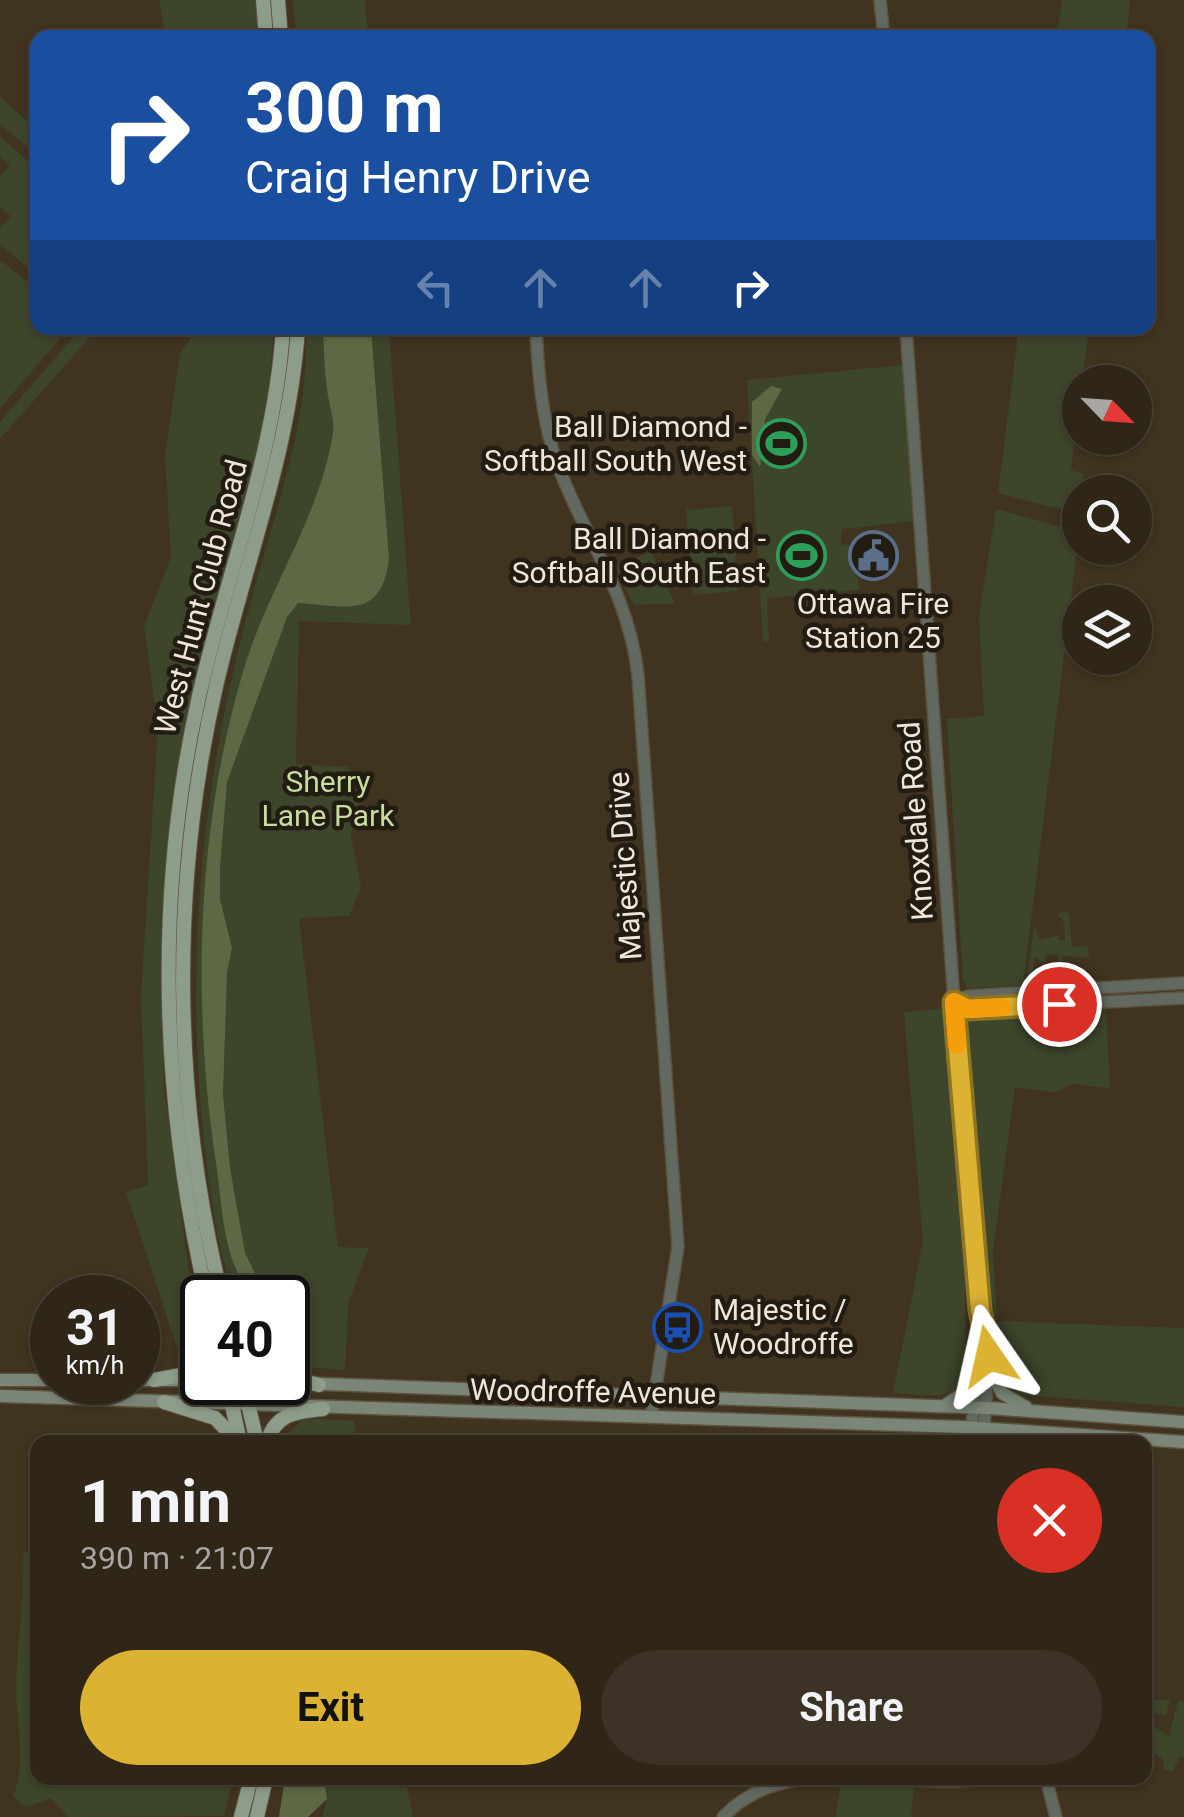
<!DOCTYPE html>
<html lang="en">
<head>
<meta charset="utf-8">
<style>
  body { margin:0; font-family:Roboto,sans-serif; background:#3c3225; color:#f1f3f6; height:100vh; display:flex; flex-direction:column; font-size:38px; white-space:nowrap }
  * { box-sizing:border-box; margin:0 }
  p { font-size:32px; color:#a8a5a2 }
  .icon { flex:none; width:55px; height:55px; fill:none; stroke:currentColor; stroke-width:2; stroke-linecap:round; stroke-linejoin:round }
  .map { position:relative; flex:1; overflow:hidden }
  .side { position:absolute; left:30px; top:1435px; width:1122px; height:350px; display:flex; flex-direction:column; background:#302618; border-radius:20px; box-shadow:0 2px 8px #0004,0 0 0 2px #4b4337 }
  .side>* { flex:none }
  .banner { position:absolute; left:30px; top:30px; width:1125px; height:305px; border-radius:20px; box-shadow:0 2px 8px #0004,0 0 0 2px #4b4337; background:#1a4fa0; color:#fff; overflow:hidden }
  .needle { width:65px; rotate:115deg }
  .tools { position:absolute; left:1062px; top:365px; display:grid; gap:20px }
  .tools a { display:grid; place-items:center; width:90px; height:90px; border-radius:50%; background:#302618; box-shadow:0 2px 8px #0004,0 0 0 2px #4b4337; font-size:50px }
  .speed { position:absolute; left:30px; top:1275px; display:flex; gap:20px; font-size:50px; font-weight:700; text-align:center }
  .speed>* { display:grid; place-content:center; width:130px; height:130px; border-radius:50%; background:#302618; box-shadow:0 2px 8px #0004,0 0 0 2px #4b4337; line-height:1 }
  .speed small { font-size:25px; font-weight:400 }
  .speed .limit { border:5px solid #111; border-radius:15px; background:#fff; color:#111 }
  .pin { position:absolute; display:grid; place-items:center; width:85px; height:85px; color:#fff; margin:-42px; border:5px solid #fff; border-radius:50%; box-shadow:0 2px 10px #0007 }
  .me { position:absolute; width:110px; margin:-55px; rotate:349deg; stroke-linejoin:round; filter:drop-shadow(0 0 8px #0008) }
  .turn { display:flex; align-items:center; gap:35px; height:210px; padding:0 50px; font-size:45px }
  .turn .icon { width:130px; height:130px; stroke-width:2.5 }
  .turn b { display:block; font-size:70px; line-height:85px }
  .lanes { display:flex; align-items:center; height:95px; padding:0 50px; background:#0003; justify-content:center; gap:50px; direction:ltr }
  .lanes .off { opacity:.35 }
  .round { display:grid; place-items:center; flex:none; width:105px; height:105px; border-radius:52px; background:#3c3225 }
  .head { display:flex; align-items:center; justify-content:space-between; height:170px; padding:0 50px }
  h1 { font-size:60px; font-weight:700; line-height:75px }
  .primary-button { display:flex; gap:20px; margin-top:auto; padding:20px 50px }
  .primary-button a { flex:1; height:115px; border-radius:60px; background:#dcb233; color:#111; font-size:40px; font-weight:700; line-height:115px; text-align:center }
  .primary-button a+a { background:#3c3225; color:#f1f3f6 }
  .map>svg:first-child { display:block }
  .green { fill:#3d452b }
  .forest { fill:#5d6944 }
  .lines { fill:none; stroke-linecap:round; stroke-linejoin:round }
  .tertiary-casing { stroke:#5c503e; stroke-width:14 }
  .secondary-casing { stroke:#5c503e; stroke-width:15 }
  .primary-casing { stroke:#5c503e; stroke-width:16 }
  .tertiary { stroke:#626960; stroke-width:11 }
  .secondary { stroke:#7b8678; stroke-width:12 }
  .primary { stroke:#8e9c8a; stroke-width:14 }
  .route-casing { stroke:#8f7421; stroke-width:25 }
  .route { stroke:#dcb233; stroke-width:18 }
  .slow { stroke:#f59e0b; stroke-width:18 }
  .labels { text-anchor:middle; stroke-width:9; stroke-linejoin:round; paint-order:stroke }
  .poi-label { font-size:30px; fill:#eee6da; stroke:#221c13; text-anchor:end }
  .street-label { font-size:30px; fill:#eee6da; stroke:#221c13 }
  .park-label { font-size:30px; fill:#c8dc9c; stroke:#221c13 }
</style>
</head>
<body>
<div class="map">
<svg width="1184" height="1817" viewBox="0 0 1184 1817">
  <rect width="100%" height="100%" fill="#403320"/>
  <!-- green -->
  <g class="green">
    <polygon points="159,0 256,0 259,37 166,37"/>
    <polygon points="293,0 365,0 368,37 296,37"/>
    <polygon points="1062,0 1130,0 1126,37 1057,37"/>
    <polygon points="0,97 37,130 37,156 0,124"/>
    <polygon points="0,136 37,169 37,276 0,244 0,227 12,217 0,207 0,177 10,165 0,156"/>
    <polygon points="0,260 37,289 38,328 69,328 0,408"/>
    <polygon points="81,328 98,328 0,439 0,422"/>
    <polygon points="198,328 274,328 267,414 181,751 161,918 164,1089 195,1315 178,1350 126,1192 148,1185 141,996 158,728 144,626 171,557 165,454 180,353"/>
    <path d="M306 328H389L411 625 299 621 296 764 348 767 363 792 351 835 361 887 349 916 299 918 338 1247 369 1248 348 1304 345 1370 288 1366V1298H235C217 1247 210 1195 204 1142 185 964 201 788 247 616 271 522 310 426 306 328Z"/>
    <polygon points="1019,328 1089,328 1071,470 1084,474 1079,514 998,493"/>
    <polygon points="903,365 913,521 842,529 841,544 855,546 859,590 767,598 769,641 763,642 747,380"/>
    <polygon points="732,506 738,591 693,595 686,510"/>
    <polygon points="996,509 1079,532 1079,535 1023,985 967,988 963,980 947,719 984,716 979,615"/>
    <polygon points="651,551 675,604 634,605 615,567"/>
    <polygon points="1069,912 1072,947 1088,946 1089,958 1063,956 1063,973 1070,978 1055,979 1059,971 1058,954 1046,955 1045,962 1034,957 1033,975 1041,980 1027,980 1034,924 1040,940 1059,935 1059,940 1065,940 1064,923 1057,913"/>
    <path d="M946 1008 965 1242 966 1375C955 1404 920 1394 893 1393L923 1242 904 1012Z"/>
    <polygon points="1106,1010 1110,1088 1072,1084 1055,1092 1015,1087 993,1252 997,1321 1184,1328 1184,1407 1022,1395 1003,1382 997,1370 984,1271 964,1024 975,1016"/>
    <polygon points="304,1418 354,1421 357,1442 280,1442"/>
    <path d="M30 1549 38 1552V1778H233L224 1816 69 1817 51 1798 26 1807 13 1796C27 1763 16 1721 16 1687 17 1642 25 1599 23 1554Z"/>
    <polygon points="1157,1700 1170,1700 1166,1716 1155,1713 1152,1725 1169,1736 1178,1701 1184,1701 1184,1758 1180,1757 1172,1772 1164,1769 1163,1760 1145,1746 1153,1714 1145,1713 1145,1703"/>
    <polygon points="324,1778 405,1778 413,1817 322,1817 327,1799"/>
    <polygon points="841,1778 915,1778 911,1817 836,1817"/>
  </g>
  <!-- forest -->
  <g class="forest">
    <path d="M323 328H371L389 559C381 620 348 606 298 603L287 617 227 782 220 867V899L232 948 227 972 223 1095 230 1168 245 1253 265 1293 256 1297C223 1268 223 1211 217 1170 191 1003 196 821 247 659 272 582 320 515 333 433 335 419 328 403 327 388 324 368 324 348 323 328Z"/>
    <polygon points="771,386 782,389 765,419 760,467 752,455 752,402"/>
    <polygon points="285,1778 324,1778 327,1799 308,1817 279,1817"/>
  </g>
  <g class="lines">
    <defs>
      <g id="tertiary">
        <polyline points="880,0 884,38"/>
        <path d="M536 328C538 368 541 411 553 451 579 531 628 587 638 675L678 1247 651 1417"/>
        <polyline points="906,328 958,1057 980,1310 989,1356 983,1442"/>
        <polyline points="954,1002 969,1009 1184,998"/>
        <polyline points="954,1002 968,996 1184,983"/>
        <polyline points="971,1442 979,1320"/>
        <polyline points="1046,1778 1056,1817"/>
        <path d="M723 1817C789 1747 902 1793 986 1778"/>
      </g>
      <g id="secondary">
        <polyline points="990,1371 1002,1393 1026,1407"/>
        <polyline points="0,1380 52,1380"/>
        <polyline points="138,1380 202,1380"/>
        <polyline points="268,1382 988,1408 1184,1422"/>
        <polyline points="0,1396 963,1427 1184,1442"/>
        <polyline points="944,1406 965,1392 977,1363"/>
      </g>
      <g id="primary">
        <polyline points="263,0 266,38"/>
        <polyline points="278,0 281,38"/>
        <path d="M207 1298C161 1100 154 895 199 696 227 572 275 456 283 328"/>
        <path d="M222 1298C172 1097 170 883 217 682 245 563 290 451 298 328"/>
        <polyline points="288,1377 319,1385"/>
        <polyline points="154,1380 181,1375 202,1358"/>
        <polyline points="227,1382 240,1442"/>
        <polyline points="243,1382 257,1442"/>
        <polyline points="164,1402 215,1418 238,1442"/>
        <path d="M267 1442C276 1413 296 1412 323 1409"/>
        <polyline points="241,1817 251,1778"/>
        <polyline points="257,1817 266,1778"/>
      </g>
    </defs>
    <!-- tertiary casing -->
    <use href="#tertiary" class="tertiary-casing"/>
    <!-- secondary casing -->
    <use href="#secondary" class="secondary-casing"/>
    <!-- primary casing -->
    <use href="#primary" class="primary-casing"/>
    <!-- tertiary -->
    <use href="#tertiary" class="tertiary"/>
    <!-- secondary -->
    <use href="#secondary" class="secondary"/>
    <!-- primary -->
    <use href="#primary" class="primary"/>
  </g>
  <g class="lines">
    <defs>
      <polyline id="route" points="989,1356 980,1310 954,1002 968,1009 1059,1004"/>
    </defs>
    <!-- route casing -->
    <use href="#route" class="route-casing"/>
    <!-- route -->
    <use href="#route" class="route"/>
    <!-- slow -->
    <polyline class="slow" points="957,1045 954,1002 968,1009 1002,1007"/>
  </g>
  <!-- icons -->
  <defs>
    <symbol id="stadium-ring" viewBox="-11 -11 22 22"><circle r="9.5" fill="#221c13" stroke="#2e9e5b" stroke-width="1.5"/><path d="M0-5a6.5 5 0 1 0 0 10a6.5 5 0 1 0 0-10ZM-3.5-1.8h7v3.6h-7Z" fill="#2e9e5b"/></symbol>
    <symbol id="civic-ring" viewBox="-11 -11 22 22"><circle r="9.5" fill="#221c13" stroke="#5c6f8a" stroke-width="1.5"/><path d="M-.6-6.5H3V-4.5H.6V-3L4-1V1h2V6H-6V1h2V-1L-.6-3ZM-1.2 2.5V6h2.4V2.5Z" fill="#5c6f8a"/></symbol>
    <symbol id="bus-ring" viewBox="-11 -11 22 22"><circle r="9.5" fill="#221c13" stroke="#1a4fb4" stroke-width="1.5"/><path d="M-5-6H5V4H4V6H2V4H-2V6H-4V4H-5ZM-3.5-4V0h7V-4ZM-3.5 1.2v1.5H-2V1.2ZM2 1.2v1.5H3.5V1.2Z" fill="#1a4fb4"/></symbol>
  </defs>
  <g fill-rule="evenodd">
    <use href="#stadium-ring" x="754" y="416" width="55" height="55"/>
    <use href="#civic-ring" x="846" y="528" width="55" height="55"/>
    <use href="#stadium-ring" x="774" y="528" width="55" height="55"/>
    <use href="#bus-ring" x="650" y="1300" width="55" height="55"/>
  </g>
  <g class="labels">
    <!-- poi labels -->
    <g class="poi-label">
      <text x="747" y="437">Ball Diamond -<tspan x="747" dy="34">Softball South West</tspan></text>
      <text x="766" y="549">Ball Diamond -<tspan x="766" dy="34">Softball South East</tspan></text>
      <text x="873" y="614" text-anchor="middle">Ottawa Fire<tspan x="873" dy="34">Station 25</tspan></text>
      <text x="713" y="1320" text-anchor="start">Majestic /<tspan x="713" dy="34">Woodroffe</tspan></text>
    </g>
    <!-- street labels -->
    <g class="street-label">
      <text transform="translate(201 597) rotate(-75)" y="10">West Hunt Club Road</text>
      <text transform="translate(916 821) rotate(-94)" y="10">Knoxdale Road</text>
      <text transform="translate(625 866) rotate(-94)" y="10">Majestic Drive</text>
      <text transform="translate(593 1392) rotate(1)" y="10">Woodroffe Avenue</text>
    </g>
    <!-- park labels -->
    <g class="park-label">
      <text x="328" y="792">Sherry<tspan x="328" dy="34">Lane Park</tspan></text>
    </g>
  </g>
</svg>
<div class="tools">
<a><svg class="needle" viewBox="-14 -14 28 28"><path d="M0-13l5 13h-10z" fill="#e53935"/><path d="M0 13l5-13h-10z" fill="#a8a5a2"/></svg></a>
<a><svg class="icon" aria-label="search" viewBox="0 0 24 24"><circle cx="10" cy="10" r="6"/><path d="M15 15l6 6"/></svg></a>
<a><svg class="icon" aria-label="layers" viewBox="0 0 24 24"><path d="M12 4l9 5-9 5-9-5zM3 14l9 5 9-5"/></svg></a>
</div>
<div class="speed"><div>31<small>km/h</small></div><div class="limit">40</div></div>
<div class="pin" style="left:1059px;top:1004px;background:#d93025"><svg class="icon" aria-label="arrive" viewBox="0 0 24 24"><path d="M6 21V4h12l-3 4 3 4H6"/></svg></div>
<svg class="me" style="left:989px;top:1356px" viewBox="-20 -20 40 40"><path d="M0-17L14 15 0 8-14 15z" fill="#dcb233" stroke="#fff" stroke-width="4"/></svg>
<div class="banner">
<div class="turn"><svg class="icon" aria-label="right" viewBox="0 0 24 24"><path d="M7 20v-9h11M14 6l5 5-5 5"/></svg><div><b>300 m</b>Craig Henry Drive</div></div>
<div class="lanes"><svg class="icon off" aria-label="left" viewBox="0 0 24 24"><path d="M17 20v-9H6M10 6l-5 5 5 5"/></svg><svg class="icon off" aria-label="ahead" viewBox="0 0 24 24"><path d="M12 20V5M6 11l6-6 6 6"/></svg><svg class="icon off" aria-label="ahead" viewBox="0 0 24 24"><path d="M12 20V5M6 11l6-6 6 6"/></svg><svg class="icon" aria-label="right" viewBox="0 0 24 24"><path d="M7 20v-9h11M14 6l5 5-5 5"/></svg></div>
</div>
<section class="side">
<div class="head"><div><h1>1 min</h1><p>390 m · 21:07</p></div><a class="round" style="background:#d93025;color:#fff"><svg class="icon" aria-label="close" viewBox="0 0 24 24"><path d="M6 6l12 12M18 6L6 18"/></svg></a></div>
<div class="primary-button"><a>Exit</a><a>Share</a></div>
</section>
</div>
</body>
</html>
